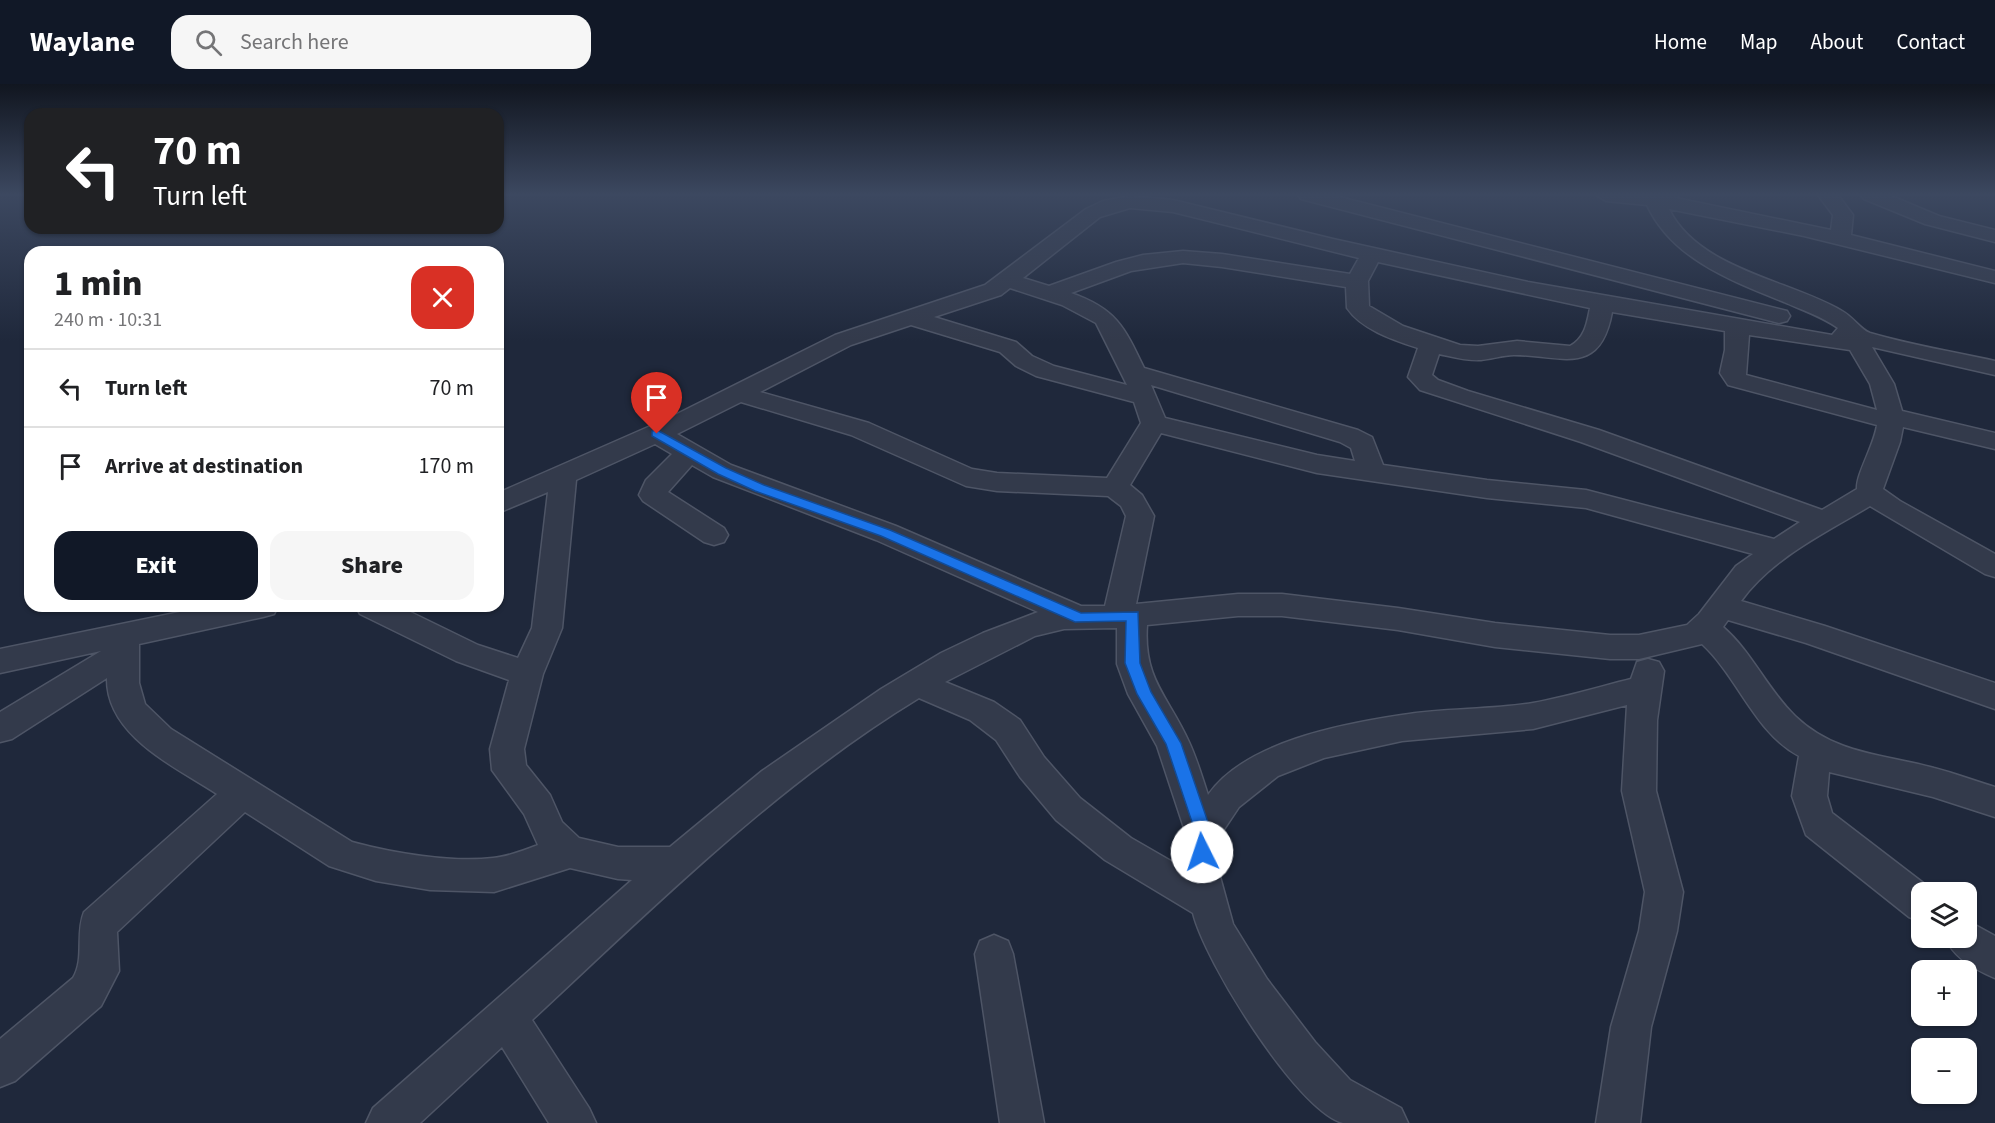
<!DOCTYPE html>
<html lang="en">
<head>
<meta charset="utf-8">
<style>
  body { margin:0; font-family:"Source Sans 3",sans-serif; background:#f6f6f6; color:#202124; height:100vh; display:flex; flex-direction:column; font-size:22px; white-space:nowrap }
  * { box-sizing:border-box; margin:0 }
  p { font-size:20px; color:#757577 }
  .icon { flex:none; width:33px; height:33px; fill:none; stroke:currentColor; stroke-width:2; stroke-linecap:round; stroke-linejoin:round }
  .map { position:relative; flex:1; overflow:hidden }
  .sheet { position:absolute; left:24px; top:162px; width:480px; height:366px; display:flex; flex-direction:column; background:#fff; border-radius:18px; box-shadow:0 2px 4px #0004 }
  .sheet>* { flex:none }
  .top-card { position:absolute; left:24px; top:24px; width:480px; height:126px; border-radius:18px; box-shadow:0 2px 4px #0004; background:#202124; color:#fff; overflow:hidden }
  .buttons { position:absolute; left:1911px; top:798px; display:grid; gap:12px }
  .buttons a { display:grid; place-items:center; width:66px; height:66px; border-radius:12px; background:#fff; box-shadow:0 2px 4px #0004; font-size:30px }
  .pin { position:absolute; display:grid; place-items:center; width:51px; height:51px; color:#fff; margin:-62px -26px; border-radius:50% 50% 50% 0; rotate:-45deg; box-shadow:0 0 6px #0007 }
  .pin .icon { rotate:45deg }
  .me { position:absolute; width:66px; margin:-33px; rotate:356deg; stroke-linejoin:round; filter:drop-shadow(0 0 4px #0008) }
  .turn { display:flex; align-items:center; gap:21px; height:126px; padding:0 30px; font-size:27px }
  .turn .icon { width:78px; height:78px; stroke-width:2.5 }
  .turn b { display:block; font-size:42px; line-height:51px }
  .round { display:grid; place-items:center; flex:none; width:63px; height:63px; border-radius:18px; background:#f6f6f6 }
  .headline { display:flex; align-items:center; justify-content:space-between; height:102px; padding:0 30px }
  h1 { font-size:36px; font-weight:800; line-height:45px }
  .primary-button { display:flex; gap:12px; margin-top:auto; padding:12px 30px }
  .primary-button a { flex:1; height:69px; border-radius:18px; background:#111827; color:#fff; font-size:24px; font-weight:800; line-height:69px; text-align:center }
  .primary-button a+a { background:#f6f6f6; color:#202124 }
  ul { padding:0; list-style:none }
  li { display:flex; align-items:center; gap:18px; height:78px; padding:0 30px; border-top:2px solid #e0e0e0 }
  li div { flex:1 }
  li b { display:block; font-size:22px }
  li em { font-style:normal }
  header { display:flex; align-items:center; gap:36px; box-sizing:border-box; height:84px; padding:0 30px; background:#111827; color:#fff }
  header strong { font-size:28px }
  nav { display:flex; gap:33px; margin-inline-start:auto; font-size:21px }
  .search { width:420px; height:54px; background:#f6f6f6; display:flex; align-items:center; gap:15px; box-sizing:border-box; padding:0 21px; border-radius:18px; color:#757577; font-size:22px }
  .map>svg:first-child { display:block }
  .lines { fill:none; stroke-linecap:round; stroke-linejoin:round }
  .minor-casing { stroke:#4e5566; stroke-width:3 }
  .minor { fill:#333a4b; fill-rule:evenodd }
  .route { fill:#1a73e8; stroke:#114b97; stroke-width:1.5 }
</style>
</head>
<body>
<header>
<strong>Waylane</strong>
<div class="search"><svg class="icon" aria-label="search" viewBox="0 0 24 24"><circle cx="10" cy="10" r="6"/><path d="M15 15l6 6"/></svg>Search here</div>
<nav><a>Home</a><a>Map</a><a>About</a><a>Contact</a></nav>
</header>
<div class="map">
<svg width="1995" height="1039" viewBox="0 0 1995 1039">
  <rect width="100%" height="100%" fill="#1f283b"/>
  <g class="lines">
    <defs>
      <g id="minor">
        <polygon points="1298,111 1332,111 1787,227 1790,232 1787,237 1779,239 1301,115"/>
        <path d="M1596 111H1678L1676 114 1831 146 1833 131 1818 111H1838L1853 131 1851 151 1995 187V199L1804 152 1669 125C1698 185 1789 196 1842 227 1852 232 1861 246 1870 249 1911 261 1954 268 1995 277V291L1872 263 1894 300 1902 327 1995 349V365L1903 343 1900 358 1883 405 1900 417 1995 470V493L1985 490 1870 422C1825 449 1772 474 1741 517L1825 542 1995 599V625L1806 559 1728 536 1723 543C1752 568 1767 605 1795 632 1836 671 1883 670 1934 684 1954 689 1975 697 1995 703V733L1933 713 1829 688 1827 712 1832 729 1935 808H1922V838L1909 833 1806 751 1792 712 1799 672C1755 649 1738 593 1702 560L1639 575H1610L1495 563 1398 546 1282 532H1238L1147 541C1143 596 1169 613 1189 658 1197 675 1202 693 1208 711 1245 658 1342 640 1402 631 1445 624 1490 626 1533 619 1566 613 1599 603 1631 595L1637 578 1648 575 1659 578 1664 587 1657 636 1656 707 1683 808 1677 847 1651 943 1640 1039H1596L1611 943 1639 847 1645 808 1622 707 1627 621 1533 645 1402 657 1324 674 1278 692 1239 723 1221 750 1219 789 1233 840 1267 895 1315 958 1350 996 1401 1024 1408 1039C1390 1039 1359 1039 1343 1039 1297 1027 1204 876 1193 829L1105 776 1056 736 1020 693 996 656 970 636 919 614C776 701 654 823 532 936L589 1024 596 1039H549L502 963 420 1039H366L373 1024 632 796 618 795 570 784 494 808 430 806 376 797 329 782 245 728 117 848 119 887 101 922 15 997 0 1003V955L73 894C85 874 75 850 84 828L217 710C176 683 106 652 107 594L12 655 0 658V628L101 567 0 589V565L209 522H278L274 530 263 533 139 560V599L145 620 171 645 352 758C392 769 452 779 493 774 508 773 524 766 538 761L524 730 492 686 490 665 509 596 456 577 360 530 356 522H398L478 561 518 574 532 544 548 408 498 429V409L671 333 835 251 985 201 1086 125 1103 117 1130 112 1173 116 1333 155 1528 198 1832 251 1838 244C1821 232 1802 226 1784 218 1732 197 1672 175 1647 121L1606 117ZM1130 124 1173 128 1359 174 1350 190 1222 170 1183 167 1143 171 1116 178 1049 202 1023 194 1100 133ZM1378 178 1590 224C1587 239 1585 254 1570 262L1517 257 1478 262 1460 261 1403 242 1369 222 1368 197ZM1183 179 1222 183 1346 203 1347 224C1362 246 1394 256 1418 264L1408 293 1420 306 1581 358 1800 438 1774 455 1586 406 1487 396 1383 381 1372 353 1358 346 1144 284C1124 242 1116 225 1071 209L1131 187ZM1010 204 1062 221 1096 239 1127 301 1054 282 1032 272 1016 258 934 233 1001 211ZM1612 228 1725 247V266L1720 289 1728 301 1877 341C1874 362 1856 390 1857 405L1822 426 1599 346 1468 307 1438 296 1432 291 1439 270C1453 273 1467 277 1481 276 1492 275 1503 271 1514 271 1561 271 1600 294 1612 228ZM911 241 1000 268 1016 282 1036 292 1134 318 1141 339 1107 394 997 389 972 385 869 339 760 308 851 261ZM1749 251 1850 266 1870 300 1877 326 1746 291ZM1151 301 1340 358 1351 364 1355 377 1317 371 1165 334ZM741 318 851 351 966 402 997 407 1108 412 1121 422 1126 432 1105 522H1081L896 442 731 381 677 350ZM1161 349 1317 389 1487 414 1586 424 1753 470 1736 482 1699 530 1687 541 1639 551H1610L1495 539 1398 524 1282 510H1238L1136 520 1154 432 1142 411 1130 401ZM655 360 672 370 646 396 639 411 643 417 704 458 714 461 724 458 728 451 724 444 668 408 692 381 713 393 876 456 1038 528 983 549 941 569 881 605 762 687 670 763H618L579 754 562 738 550 711 526 681 524 665 543 590 562 544 576 396ZM1117 544V580L1128 610 1157 662 1185 747 1183 784 1131 754 1080 714 1044 673 1020 636 994 618 945 598 1035 552 1064 545Z"/>
        <polygon points="1861,111 1889,111 1939,132 1995,146 1995,158 1925,140 1864,115"/>
        <path d="M1966 836 1995 852V894C1976 886 1953 874 1946 854H1966Z"/>
        <polygon points="994,851 1008,857 1013,870 1044,1039 1000,1039 975,870 980,857"/>
      </g>
    </defs>
    <!-- minor casing -->
    <use href="#minor" class="minor-casing"/>
    <!-- minor -->
    <use href="#minor" class="minor"/>
  </g>
  <!-- sky -->
  <linearGradient id="sky" x2="0" y2="1"><stop stop-color="#111620"/><stop offset="0.43" stop-color="#3c4860"/><stop offset="1" stop-color="#3c4860" stop-opacity="0"/></linearGradient>
  <rect width="1995" height="257" fill="url(#sky)"/>
  <!-- route -->
  <polygon class="route" points="657,346 726,384 764,401 890,446 1081,529 1138,528 1140,579 1151,608 1181,659 1211,747 1208,773 1202,775 1196,773 1194,768 1195,747 1166,660 1137,610 1125,579 1126,537 1075,538 881,452 755,407 718,390 652,352 652,347"/>
</svg>
<div class="buttons">
<a><svg class="icon" aria-label="layers" viewBox="0 0 24 24"><path d="M12 4l9 5-9 5-9-5zM3 14l9 5 9-5"/></svg></a>
<a>+</a>
<a>−</a>
</div>
<div class="pin" style="left:657px;top:350px;background:#d93025"><svg class="icon" aria-label="arrive" viewBox="0 0 24 24"><path d="M6 21V4h12l-3 4 3 4H6"/></svg></div>
<svg class="me" style="left:1202px;top:768px" viewBox="-20 -20 40 40"><circle r="19" fill="#fff"/><path d="M0-13L10 11 0 6-10 11z" fill="#1a73e8"/></svg>
<div class="top-card">
<div class="turn"><svg class="icon" aria-label="left" viewBox="0 0 24 24"><path d="M17 20v-9H6M10 6l-5 5 5 5"/></svg><div><b>70 m</b>Turn left</div></div>
</div>
<section class="sheet">
<div class="headline"><div><h1>1 min</h1><p>240 m · 10:31</p></div><a class="round" style="background:#d93025;color:#fff"><svg class="icon" aria-label="close" viewBox="0 0 24 24"><path d="M6 6l12 12M18 6L6 18"/></svg></a></div>
<ul>
<li><svg class="icon" aria-label="left" viewBox="0 0 24 24"><path d="M17 20v-9H6M10 6l-5 5 5 5"/></svg><div><b>Turn left</b></div><em>70 m</em></li>
<li><svg class="icon" aria-label="arrive" viewBox="0 0 24 24"><path d="M6 21V4h12l-3 4 3 4H6"/></svg><div><b>Arrive at destination</b></div><em>170 m</em></li>
</ul>
<div class="primary-button"><a>Exit</a><a>Share</a></div>
</section>
</div>
</body>
</html>
